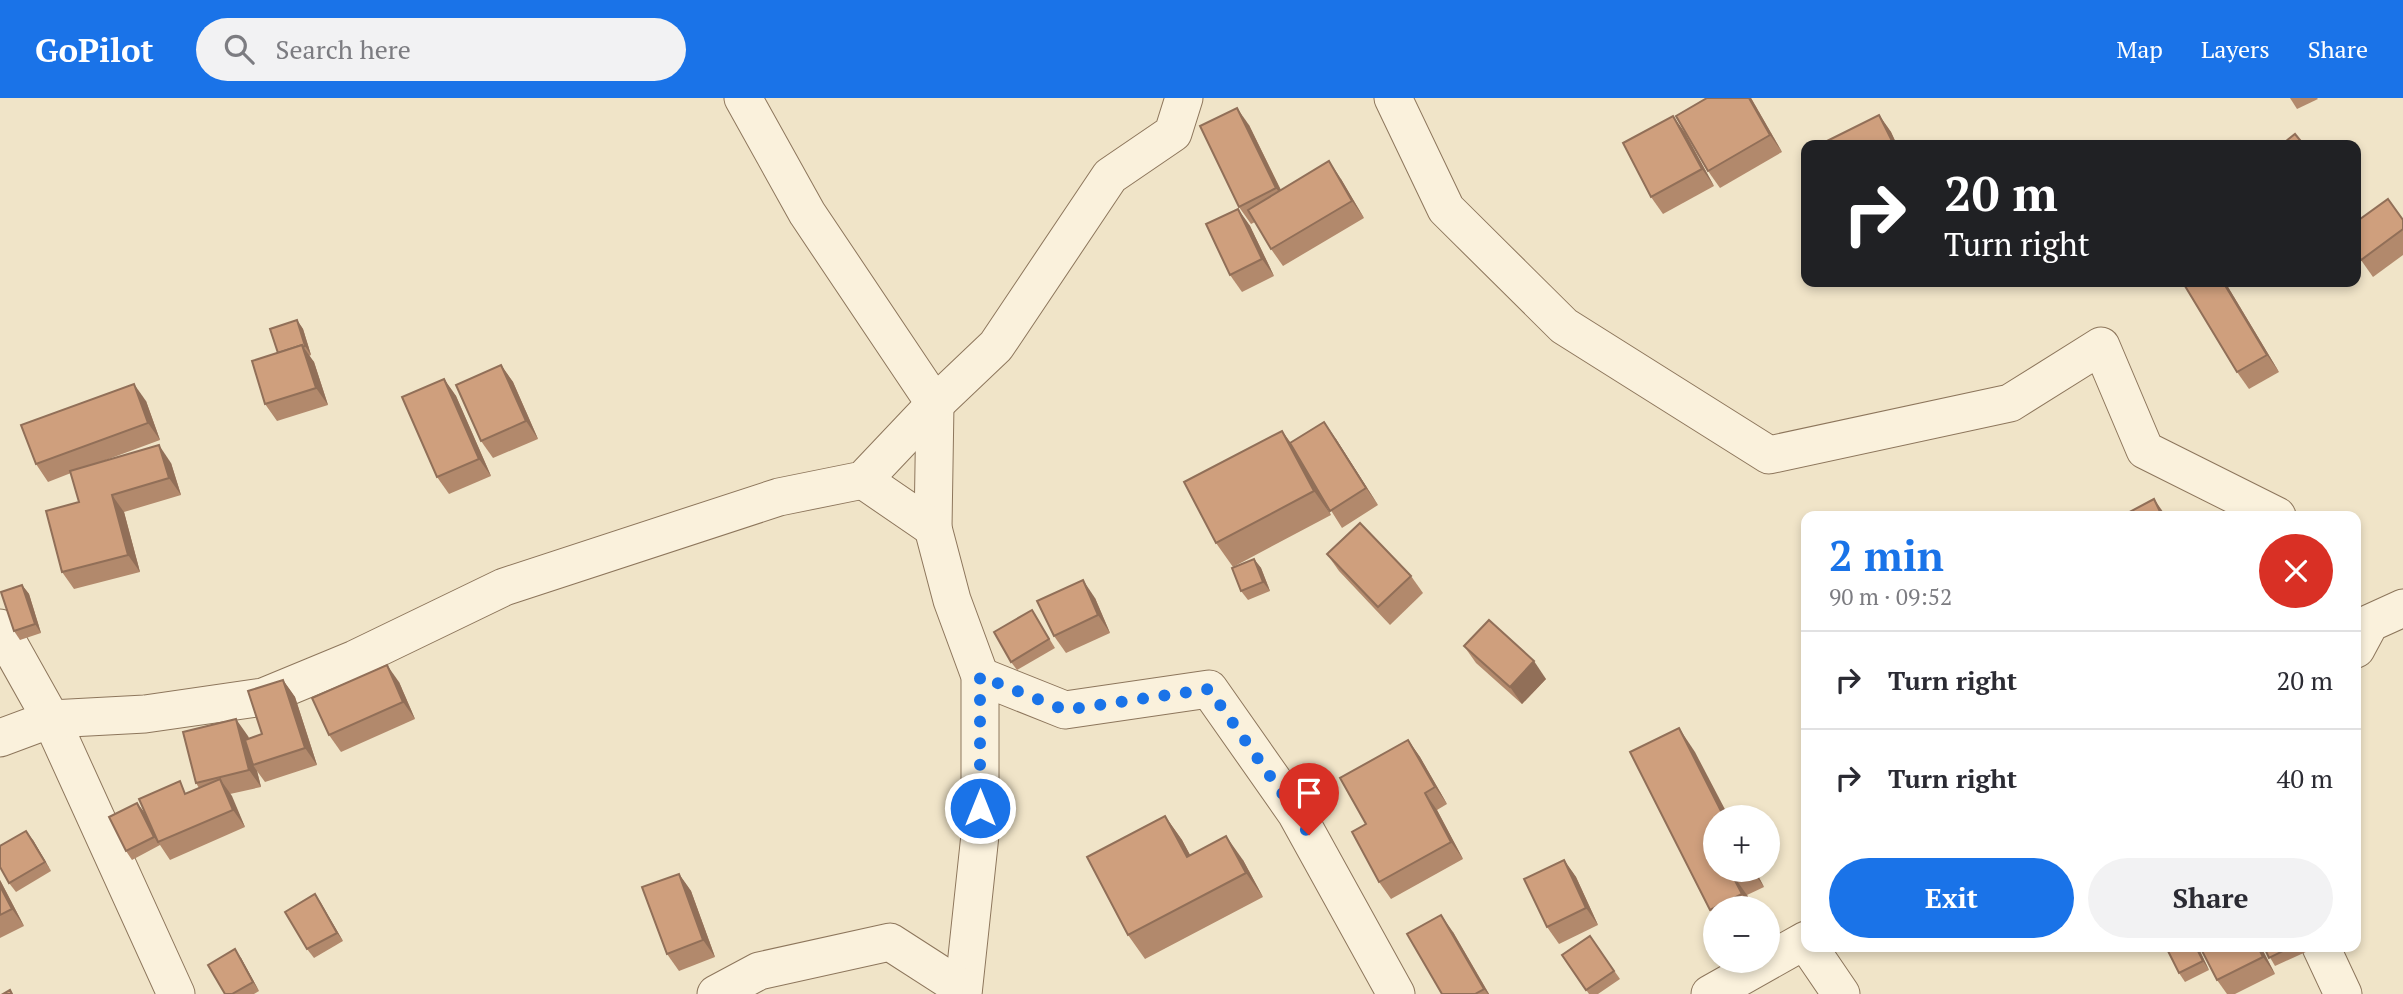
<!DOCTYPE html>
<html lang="en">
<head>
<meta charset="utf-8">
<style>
  body { margin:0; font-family:"PT Serif",serif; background:#f2f2f3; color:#2b2b33; height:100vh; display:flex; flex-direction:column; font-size:26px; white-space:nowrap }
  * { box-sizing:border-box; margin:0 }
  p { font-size:23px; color:#7c7c81 }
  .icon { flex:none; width:38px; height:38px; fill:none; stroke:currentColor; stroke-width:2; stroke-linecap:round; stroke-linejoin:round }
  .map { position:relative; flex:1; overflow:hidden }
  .drawer { position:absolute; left:1801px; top:413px; width:560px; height:441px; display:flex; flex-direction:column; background:#fff; border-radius:14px; box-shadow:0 4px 10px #0003 }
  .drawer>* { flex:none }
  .banner { position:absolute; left:1801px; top:42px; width:560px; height:147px; border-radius:14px; box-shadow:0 4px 10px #0003; background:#202124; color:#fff; overflow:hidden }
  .buttons { position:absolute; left:1703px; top:707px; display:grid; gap:14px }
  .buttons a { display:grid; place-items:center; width:77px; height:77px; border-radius:50%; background:#fff; box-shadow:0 4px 10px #0003; font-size:35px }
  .pin { position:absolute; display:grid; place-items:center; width:60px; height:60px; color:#fff; margin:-72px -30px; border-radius:50% 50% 50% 0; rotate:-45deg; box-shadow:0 0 7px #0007 }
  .pin .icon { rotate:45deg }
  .me { position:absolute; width:77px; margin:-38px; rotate:0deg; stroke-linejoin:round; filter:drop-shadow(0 0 5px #0008) }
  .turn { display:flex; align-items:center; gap:24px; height:147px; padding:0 28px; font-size:32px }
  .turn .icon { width:91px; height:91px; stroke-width:2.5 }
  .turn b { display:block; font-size:49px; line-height:60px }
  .round { display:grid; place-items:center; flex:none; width:74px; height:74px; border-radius:37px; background:#f2f2f3 }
  .overview { display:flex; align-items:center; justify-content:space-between; height:119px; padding:0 28px }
  h1 { font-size:42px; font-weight:800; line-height:52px; color:#1a73e8 }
  .cta { display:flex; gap:14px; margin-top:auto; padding:14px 28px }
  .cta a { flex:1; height:80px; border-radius:42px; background:#1a73e8; color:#fff; font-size:28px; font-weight:800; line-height:80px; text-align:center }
  .cta a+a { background:#f2f2f3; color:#2b2b33 }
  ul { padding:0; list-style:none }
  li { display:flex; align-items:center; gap:21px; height:98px; padding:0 28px; border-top:2px solid #e1e1e2 }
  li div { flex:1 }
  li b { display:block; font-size:26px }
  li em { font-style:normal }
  header { display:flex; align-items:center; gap:42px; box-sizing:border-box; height:98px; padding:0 35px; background:#1a73e8; color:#fff }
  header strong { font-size:33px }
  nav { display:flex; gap:38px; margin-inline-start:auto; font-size:24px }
  .search { width:490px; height:63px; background:#f2f2f3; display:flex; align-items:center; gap:18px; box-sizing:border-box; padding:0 24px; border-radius:38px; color:#7c7c81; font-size:26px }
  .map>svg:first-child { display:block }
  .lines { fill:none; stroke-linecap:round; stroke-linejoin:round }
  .street-casing { stroke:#8d765c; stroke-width:39 }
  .street { stroke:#faf1dc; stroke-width:37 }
  .wall { fill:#b2896c }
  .shaded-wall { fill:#916f58 }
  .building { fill:#cf9f7d; stroke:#916f58; stroke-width:2 }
  .route { stroke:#1a73e8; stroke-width:12; stroke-dasharray:0 21.6 }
</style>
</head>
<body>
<header>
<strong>GoPilot</strong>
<div class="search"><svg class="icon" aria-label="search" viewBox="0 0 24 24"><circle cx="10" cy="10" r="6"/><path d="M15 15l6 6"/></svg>Search here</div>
<nav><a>Map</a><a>Layers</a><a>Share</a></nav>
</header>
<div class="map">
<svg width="2403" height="896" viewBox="0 0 2403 896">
  <rect width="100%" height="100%" fill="#f0e4c8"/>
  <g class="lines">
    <defs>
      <g id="street">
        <polyline points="743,0 807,115 935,306 933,430 952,502 980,578 980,737 963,896"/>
        <polyline points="1393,0 1446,111 1564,228 1769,357 2010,305 2101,248 2145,352 2277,418"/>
        <polyline points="863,382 933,430"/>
        <polyline points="0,530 51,621 176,896"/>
        <polyline points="2356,551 2370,525 2403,510"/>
        <polyline points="980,578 1065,612 1209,591 1296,715 1396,896"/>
        <polyline points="0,640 51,621 145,616 263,599 355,561 504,489 779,399 863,382 935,306 996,248 1110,78 1173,35 1184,0"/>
        <polyline points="1809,849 1841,896"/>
        <polyline points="2321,849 2343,896"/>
        <polyline points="716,896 759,873 890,844 963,891"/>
        <polyline points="1710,896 1806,842"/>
      </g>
    </defs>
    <!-- street casing -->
    <use href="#street" class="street-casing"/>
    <!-- street -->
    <use href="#street" class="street"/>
  </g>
  <!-- wall -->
  <g class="wall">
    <polygon points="1707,0 1751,0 1782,54 1720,90 1708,73"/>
    <polygon points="2290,0 2317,0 2318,1 2297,11"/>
    <polygon points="1879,17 1891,34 1897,47 1819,47"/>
    <polygon points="1673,18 1685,35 1714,88 1663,116 1651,99"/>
    <polygon points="1249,27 1281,92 1341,81 1364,120 1283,168 1271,151 1255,124 1251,126 1239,109"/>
    <polygon points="1238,111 1250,128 1274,178 1242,194 1230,177"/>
    <polygon points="2403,122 2403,157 2373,179 2356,155"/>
    <polygon points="2225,184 2279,274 2249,291 2237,274"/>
    <polygon points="297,222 303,231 311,257 309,258 314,264 328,307 277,323 265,306 278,255"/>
    <polygon points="501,267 513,284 538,341 493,360 481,343"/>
    <polygon points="444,281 456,298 491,378 449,396 437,379"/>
    <polygon points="146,303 160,342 95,366 171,365 181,397 124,414 140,474 74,491 62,474 79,404 71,375 48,384 36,366"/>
    <polygon points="1282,333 1291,345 1336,341 1378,407 1342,430 1320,395 1331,417 1233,469 1216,445"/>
    <polygon points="1327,456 1411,478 1423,495 1390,527 1339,473"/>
    <polygon points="1254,461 1261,470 1270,493 1248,502 1241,493"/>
    <polygon points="22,487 29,496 41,535 20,542 14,533"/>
    <polygon points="1095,500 1110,535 1066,555 1054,538"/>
    <polygon points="1032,512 1055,550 1017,572 1011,564"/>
    <polygon points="1464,548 1546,581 1522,606 1476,565"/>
    <polygon points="283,582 295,599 317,667 265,684 257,673 261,689 230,696 245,729 170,762 160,747 132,762 126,753 137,705 144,714 155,737 188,695 199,690 196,685 248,638 249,640 262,636"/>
    <polygon points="399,584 415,621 341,654 329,637"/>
    <polygon points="1408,642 1420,659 1447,706 1437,712 1463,761 1391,801 1379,784 1366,726"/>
    <polygon points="1695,654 1715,772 1755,772 1764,789 1747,797 1754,810 1715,810 1715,820 1710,812"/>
    <polygon points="1165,718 1182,742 1190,757 1243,762 1263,799 1145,861 1128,837"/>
    <polygon points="33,742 51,773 16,794 9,785"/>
    <polygon points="1564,762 1576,779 1598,827 1559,846 1547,829"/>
    <polygon points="679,776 691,793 715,859 679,873 667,856"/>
    <polygon points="0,782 24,828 0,840"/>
    <polygon points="315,796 343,843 314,860 307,851"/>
    <polygon points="1453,834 1489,896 1442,896"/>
    <polygon points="1590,838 1620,881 1598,896 1589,896 1562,857"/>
    <polygon points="2198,849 2209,872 2185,884 2179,875"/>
    <polygon points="2200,849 2261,849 2275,876 2235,896 2227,896 2217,882"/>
    <polygon points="2264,849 2306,849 2308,853 2275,868"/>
    <polygon points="241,860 259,893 254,896 225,896"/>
  </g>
  <!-- shaded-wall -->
  <g class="shaded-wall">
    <polygon points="1749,0 1751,0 1782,54 1770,37"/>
    <polygon points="1237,10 1249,27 1288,107 1276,90"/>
    <polygon points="1879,17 1891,34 1897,47 1895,47 1892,43"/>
    <polygon points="1673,18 1685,35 1714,88 1702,71"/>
    <polygon points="1329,63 1341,81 1364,120 1352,103"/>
    <polygon points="1238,111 1250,128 1274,178 1262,161"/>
    <polygon points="2223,184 2225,184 2279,274 2267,257"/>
    <polygon points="297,222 303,231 311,257 305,248"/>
    <polygon points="302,247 314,264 328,307 316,290"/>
    <polygon points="501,267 513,284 538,341 526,323"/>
    <polygon points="444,281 456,298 491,378 479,361"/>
    <polygon points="134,286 146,303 160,342 148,325"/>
    <polygon points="1324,324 1336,341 1378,407 1366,390"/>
    <polygon points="1282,333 1299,357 1331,417 1314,393"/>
    <polygon points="159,347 171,365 181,397 169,380"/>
    <polygon points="112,397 124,414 140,474 128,457"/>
    <polygon points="2154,401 2166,418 2162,418"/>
    <polygon points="1254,461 1261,470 1270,493 1263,484"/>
    <polygon points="1083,482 1095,500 1110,535 1098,517"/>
    <polygon points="22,487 29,496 41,535 35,526"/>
    <polygon points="1534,563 1546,581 1522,606 1510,589"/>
    <polygon points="387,567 399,584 415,621 403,604"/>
    <polygon points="283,582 295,599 317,667 305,650"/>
    <polygon points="236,621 248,638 255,666 253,667 257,673 261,689 249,672"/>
    <polygon points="1679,630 1695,654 1729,719 1724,719"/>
    <polygon points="1408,642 1420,659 1447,706 1435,689"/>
    <polygon points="220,681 232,698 245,729 233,712"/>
    <polygon points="1425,695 1437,712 1463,761 1451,744"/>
    <polygon points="137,705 144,714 160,747 154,739"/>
    <polygon points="1165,718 1182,742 1204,783 1187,759"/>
    <polygon points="26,733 33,742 51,773 45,764"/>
    <polygon points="1226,738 1243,762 1263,799 1246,775"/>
    <polygon points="1564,762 1576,779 1598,827 1586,810"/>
    <polygon points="1752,772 1755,772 1764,789"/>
    <polygon points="1730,773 1747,797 1754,810 1752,810 1742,796"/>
    <polygon points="679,776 691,793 715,859 703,842"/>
    <polygon points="0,782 24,828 12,811 0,788"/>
    <polygon points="315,796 321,805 343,843 337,835"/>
    <polygon points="1441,817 1453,834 1489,896 1488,896 1484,891"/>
    <polygon points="2196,849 2198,849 2209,872 2203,863"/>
    <polygon points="2258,849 2261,849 2275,876 2263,859"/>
    <polygon points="235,851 241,860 259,893 253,884"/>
  </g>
  <!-- building -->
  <g class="building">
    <polygon points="1707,0 1749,0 1770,37 1708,73 1676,18"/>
    <polygon points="1237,10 1276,90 1239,109 1200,28"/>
    <polygon points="1879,17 1892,43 1884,47 1819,47"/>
    <polygon points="1673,18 1702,71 1651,99 1623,45"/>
    <polygon points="2295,36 2304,47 2281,47"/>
    <polygon points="1329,63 1352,103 1271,151 1248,112"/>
    <polygon points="2388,101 2403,122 2403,131 2361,162 2356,155 2356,124"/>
    <polygon points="1238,111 1262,161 1230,177 1206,126"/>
    <polygon points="2191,184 2223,184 2267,257 2237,274 2185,188"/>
    <polygon points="297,222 305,248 303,249 302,247 278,255 270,231"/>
    <polygon points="302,247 316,290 265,306 252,263"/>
    <polygon points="501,267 526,323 481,343 456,287"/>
    <polygon points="444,281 479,361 437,379 402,299"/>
    <polygon points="134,286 148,325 36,366 21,327"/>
    <polygon points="1324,324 1366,390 1330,413 1290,345"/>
    <polygon points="1282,333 1314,393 1216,445 1184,384"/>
    <polygon points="159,347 169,380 112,397 128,457 62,474 46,413 79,404 70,373"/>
    <polygon points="2154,401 2162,418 2122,418"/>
    <polygon points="1360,425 1411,478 1378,509 1327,456"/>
    <polygon points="1254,461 1263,484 1241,493 1232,470"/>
    <polygon points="1083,482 1098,517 1054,538 1037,503"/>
    <polygon points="22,487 35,526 14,533 1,494"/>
    <polygon points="1032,512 1049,541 1011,564 994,534"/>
    <polygon points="1489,522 1534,563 1510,589 1464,548"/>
    <polygon points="387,567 403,604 329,637 312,600"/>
    <polygon points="283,582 305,650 253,667 245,642 262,636 248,593"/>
    <polygon points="236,621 249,672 196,685 183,634"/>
    <polygon points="1679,630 1724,719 1715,719 1715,772 1732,772 1730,773 1742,796 1710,812 1630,654"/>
    <polygon points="1408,642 1435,689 1425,695 1451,744 1379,784 1352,734 1366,726 1340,680"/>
    <polygon points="220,681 233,712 158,744 139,701 180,683 185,696"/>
    <polygon points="137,705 154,739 126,753 109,719"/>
    <polygon points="1165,718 1187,759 1226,738 1246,775 1128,837 1087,759"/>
    <polygon points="26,733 45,764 9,785 0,769 0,748"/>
    <polygon points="1564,762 1586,810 1547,829 1524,781"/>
    <polygon points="679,776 703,842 667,856 642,789"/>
    <polygon points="0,788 12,811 0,817"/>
    <polygon points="315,796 337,835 307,851 285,814"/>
    <polygon points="1441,817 1484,891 1475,896 1442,896 1407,836"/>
    <polygon points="1590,838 1614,873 1586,892 1562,857"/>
    <polygon points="2166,849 2196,849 2203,863 2179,875"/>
    <polygon points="2200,849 2258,849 2263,859 2217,882"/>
    <polygon points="2264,849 2291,849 2269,860"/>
    <polygon points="235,851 253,884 232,896 225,896 208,867"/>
    <polygon points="10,892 12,896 3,896"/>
  </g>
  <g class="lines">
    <!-- route -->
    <polyline class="route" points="980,710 980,578 1065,612 1209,591 1296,715 1309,737"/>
  </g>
</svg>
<div class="buttons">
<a>+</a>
<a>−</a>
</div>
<div class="pin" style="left:1309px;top:737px;background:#d93025"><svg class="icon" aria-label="arrive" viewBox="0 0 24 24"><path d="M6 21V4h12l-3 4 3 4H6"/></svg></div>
<svg class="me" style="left:980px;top:710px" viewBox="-20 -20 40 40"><circle r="17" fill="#1a73e8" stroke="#fff" stroke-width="3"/><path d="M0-11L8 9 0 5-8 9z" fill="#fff"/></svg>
<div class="banner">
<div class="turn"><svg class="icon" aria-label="right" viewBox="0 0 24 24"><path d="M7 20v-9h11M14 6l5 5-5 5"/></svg><div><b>20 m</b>Turn right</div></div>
</div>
<section class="drawer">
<div class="overview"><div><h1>2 min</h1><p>90 m · 09:52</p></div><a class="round" style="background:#d93025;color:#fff"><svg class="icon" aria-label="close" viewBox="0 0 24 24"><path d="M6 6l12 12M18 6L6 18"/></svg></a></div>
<ul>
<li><svg class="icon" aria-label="right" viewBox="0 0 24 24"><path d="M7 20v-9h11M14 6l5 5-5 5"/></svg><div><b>Turn right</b></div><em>20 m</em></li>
<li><svg class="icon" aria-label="right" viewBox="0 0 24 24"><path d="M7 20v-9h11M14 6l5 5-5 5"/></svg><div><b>Turn right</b></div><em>40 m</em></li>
</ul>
<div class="cta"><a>Exit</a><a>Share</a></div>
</section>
</div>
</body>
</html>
